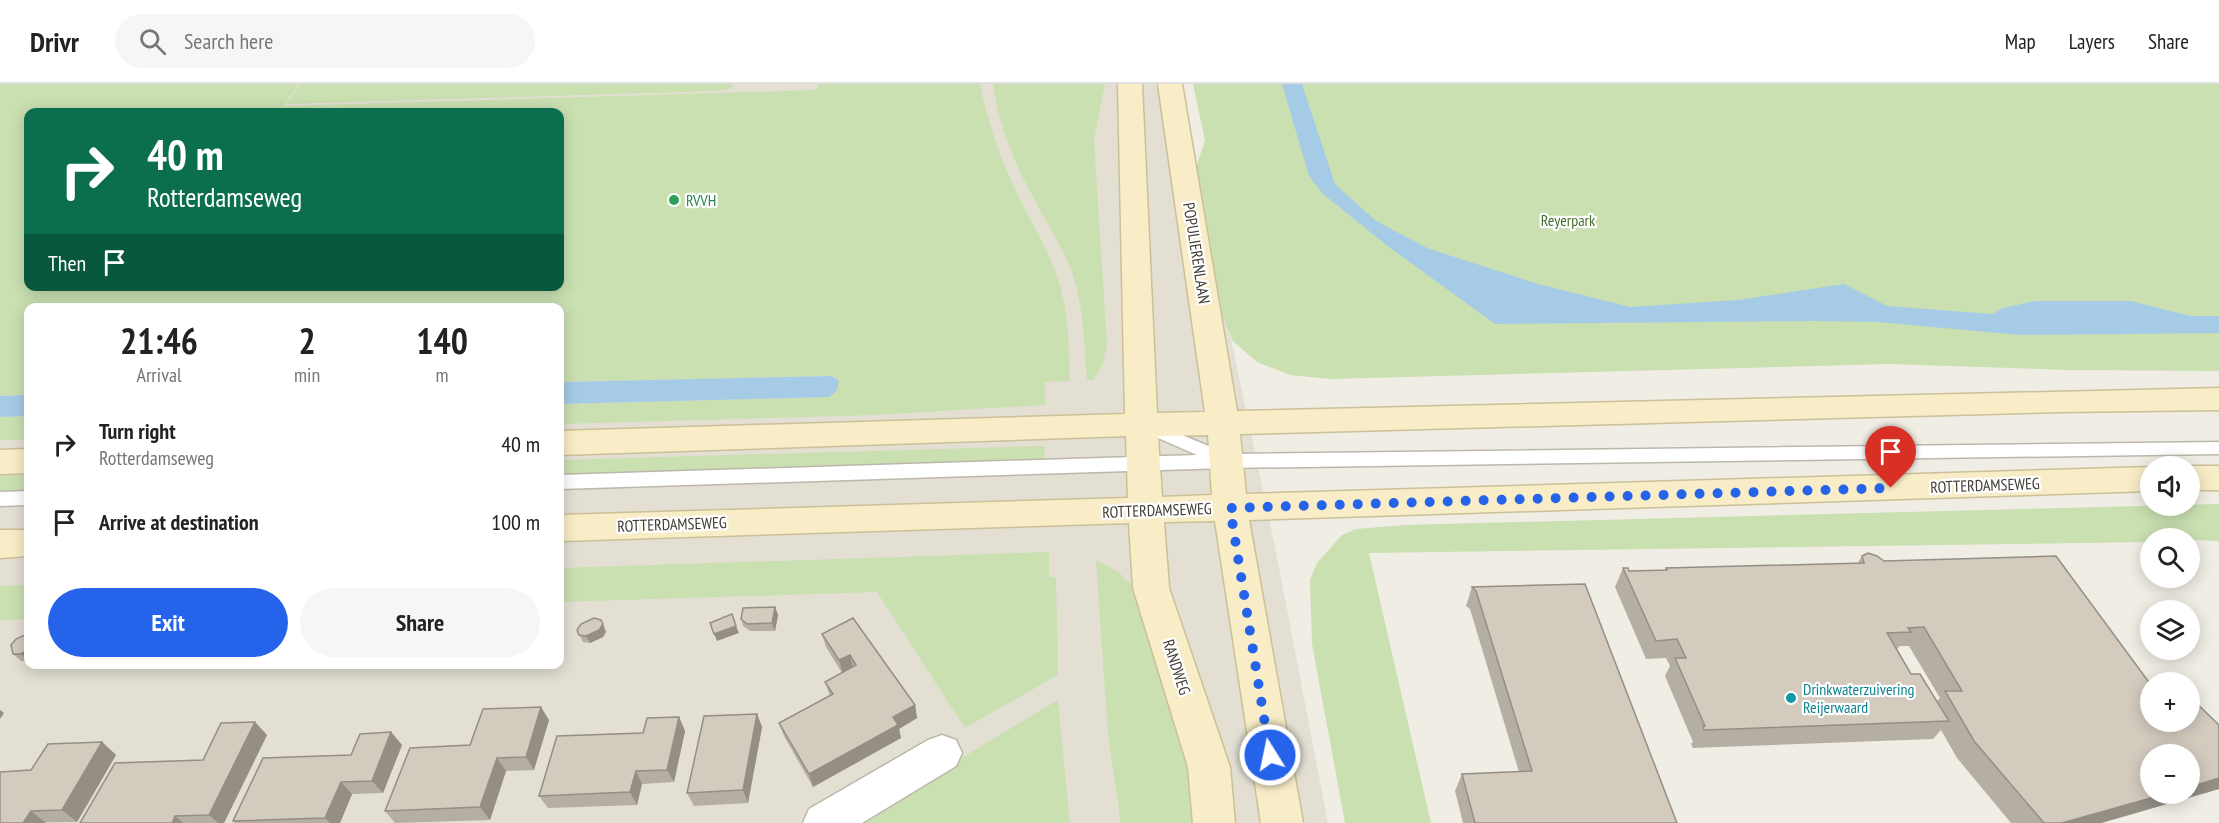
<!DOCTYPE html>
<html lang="en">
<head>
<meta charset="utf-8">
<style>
  body { margin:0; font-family:"PT Sans Narrow",sans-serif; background:#f6f6f6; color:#222; height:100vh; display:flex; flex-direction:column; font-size:22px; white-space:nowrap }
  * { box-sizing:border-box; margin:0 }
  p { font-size:20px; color:#767676 }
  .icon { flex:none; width:33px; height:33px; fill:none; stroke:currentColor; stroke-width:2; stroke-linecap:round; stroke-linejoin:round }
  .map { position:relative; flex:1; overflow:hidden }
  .panel { position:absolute; left:24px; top:219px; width:540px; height:366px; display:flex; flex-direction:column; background:#fff; border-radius:12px; box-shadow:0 3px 15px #0003 }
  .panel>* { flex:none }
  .banner { position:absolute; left:24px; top:24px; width:540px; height:183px; border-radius:12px; box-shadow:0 3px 15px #0003; background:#0b6e4f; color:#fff; overflow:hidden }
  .tools { position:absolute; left:2140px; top:372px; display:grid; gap:12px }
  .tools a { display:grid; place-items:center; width:60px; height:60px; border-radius:50%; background:#fff; box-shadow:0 3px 15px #0003; font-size:30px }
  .pin { position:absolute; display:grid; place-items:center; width:51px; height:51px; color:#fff; margin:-62px -26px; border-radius:50% 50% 50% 0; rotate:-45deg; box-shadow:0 0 6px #0007 }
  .pin .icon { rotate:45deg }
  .me { position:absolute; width:66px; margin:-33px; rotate:350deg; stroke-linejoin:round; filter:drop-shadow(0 0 4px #0008) }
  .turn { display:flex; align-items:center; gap:21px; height:126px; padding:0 24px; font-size:27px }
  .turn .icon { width:78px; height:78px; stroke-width:2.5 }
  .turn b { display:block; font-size:42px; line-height:51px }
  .then { display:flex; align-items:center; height:57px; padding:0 24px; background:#0003; gap:12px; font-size:22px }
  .eta { display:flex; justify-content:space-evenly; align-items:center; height:102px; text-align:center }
  .eta b { font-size:36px; font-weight:700; line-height:42px }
  .action { display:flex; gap:12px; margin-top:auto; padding:12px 24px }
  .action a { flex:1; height:69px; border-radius:36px; background:#2563eb; color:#fff; font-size:24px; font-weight:700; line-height:69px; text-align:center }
  .action a+a { background:#f6f6f6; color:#222 }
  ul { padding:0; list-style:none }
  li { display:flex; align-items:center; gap:18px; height:78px; padding:0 24px }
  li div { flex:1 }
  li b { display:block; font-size:22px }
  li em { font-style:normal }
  header { display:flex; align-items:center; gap:36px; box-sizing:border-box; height:84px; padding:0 30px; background:#fff; border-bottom:2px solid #e0e0e0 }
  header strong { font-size:28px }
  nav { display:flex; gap:33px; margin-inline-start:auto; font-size:21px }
  .search { width:420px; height:54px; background:#f6f6f6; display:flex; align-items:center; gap:15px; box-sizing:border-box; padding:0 21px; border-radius:33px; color:#767676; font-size:22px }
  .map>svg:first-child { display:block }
  .residential { fill:#e3dfd3; fill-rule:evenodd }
  .green { fill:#cae0b1; fill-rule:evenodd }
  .water { fill:#a6cbe7 }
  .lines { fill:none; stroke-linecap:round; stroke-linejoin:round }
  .lane-casing { stroke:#bdb7ab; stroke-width:3 }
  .street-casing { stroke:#bdb7ab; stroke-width:3 }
  .secondary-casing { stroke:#cbc098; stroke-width:3 }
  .lane { fill:#fff; fill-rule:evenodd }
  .street { fill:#fff; fill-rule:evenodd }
  .secondary { fill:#f8edc6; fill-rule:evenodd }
  .wall { fill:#b5afa3; fill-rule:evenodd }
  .shaded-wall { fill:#948e85 }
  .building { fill:#d3cbbe; stroke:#948e85; stroke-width:1.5 }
  .route { stroke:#2563eb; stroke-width:10; stroke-dasharray:0 18 }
  .leisure-dot { fill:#2e9e5b; stroke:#fff; stroke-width:2 }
  .culture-dot { fill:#0f9aa8; stroke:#fff; stroke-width:2 }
  .labels { text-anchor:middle; stroke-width:4.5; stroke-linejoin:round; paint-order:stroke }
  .leisure-label { font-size:16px; fill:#27864d; stroke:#fff; text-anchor:start }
  .park-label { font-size:16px; fill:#446c2f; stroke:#fff }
  .street-label { font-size:16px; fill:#413d35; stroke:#fff }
  .culture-label { font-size:16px; fill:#0d838f; stroke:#fff; text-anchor:start }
</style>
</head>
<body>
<header>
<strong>Drivr</strong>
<div class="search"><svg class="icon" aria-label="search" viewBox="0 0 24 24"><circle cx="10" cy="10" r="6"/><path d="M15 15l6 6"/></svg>Search here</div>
<nav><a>Map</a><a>Layers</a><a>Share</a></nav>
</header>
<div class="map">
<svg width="2219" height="739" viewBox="0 0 2219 739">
  <rect width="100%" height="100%" fill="#f0ede4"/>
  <!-- residential -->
  <path class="residential" d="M0 0H1177L1275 463 1328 739H0ZM28 28H560V202H28ZM28 224H560V580H28Z"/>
  <!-- green -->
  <g class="green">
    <path d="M0 0H299L283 22 817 6 819 0H980C988 40 1001 77 1019 113 1032 140 1047 164 1057 192 1069 226 1069 262 1070 297L1045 298V321L874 331 560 340V320L829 313 832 292 560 298V224H28V311L0 312ZM28 28H560V202H28Z"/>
    <polygon points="301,0 731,0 733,4 718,7 286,20"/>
    <path d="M993 0H1105L1094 56 1107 261 1102 282 1093 296H1087C1084 261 1084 225 1073 191 1063 163 1046 139 1033 113 1014 79 998 38 993 0Z"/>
    <polygon points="1193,0 2219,0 2219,287 2068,286 1889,280 1330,295 1290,291 1257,278 1233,257 1222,231 1211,187 1194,89 1205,57"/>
    <polygon points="28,332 28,356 0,356 0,333"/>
    <polygon points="1045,362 1044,376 560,391 560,376"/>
    <polygon points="28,391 28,406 0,407 0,392"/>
    <polygon points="2219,420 2219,457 2151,454 2151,458 1369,469 1431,739 1345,739 1312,560 1310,496 1317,479 1342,451 1356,445 1404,441"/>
    <polygon points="1049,468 1049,493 1056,494 1058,591 965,644 877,508 560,518 560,484"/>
    <polygon points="1096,476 1117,487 1134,503 1188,653 1195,728 1192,739 1121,739 1108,651"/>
    <polygon points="28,501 28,535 0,536 0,502"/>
    <polygon points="1058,616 1070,739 854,739"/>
  </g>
  <!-- water -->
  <g class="water">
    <polygon points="1282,0 1302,0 1335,100 1376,137 1427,164 1538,200 1630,223 1738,216 1844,200 1887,222 1992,230 2003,224 2035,217 2131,217 2190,232 2219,232 2219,249 2020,251 1878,238 1815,237 1495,240 1389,163 1323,110 1309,92"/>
    <polygon points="832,292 839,297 836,308 829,313 560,320 560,298"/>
    <polygon points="28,311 28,332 0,333 0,312"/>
  </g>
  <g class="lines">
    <defs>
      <g id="lane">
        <polygon points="1148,337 1228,370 2219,358 2219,370 1226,384 560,405 560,391 1197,371 1142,347 1139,343 1142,339"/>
        <polygon points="28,407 28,421 0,422 0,408"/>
      </g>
      <polygon id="street" points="942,651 956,656 962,669 956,682 862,739 803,739 809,725 928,656"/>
      <g id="secondary">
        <path d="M1118 0H1142L1157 329 1205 328 1158 0H1182L1237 327 2219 304V326L2061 328 1240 350 1246 410 2151 383V407L1249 436 1303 739H1261L1215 437 1164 438 1169 504 1230 683 1235 739H1193L1188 683 1133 504 1129 439 560 457V431L1128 414 1126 352 560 371V347L1125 330ZM1208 351 1212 411 1162 413 1158 352Z"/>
        <polygon points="28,365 28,389 0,390 0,366"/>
        <polygon points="2187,382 2219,382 2219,406 2190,406 2190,382"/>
        <polygon points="0,446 28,446 28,472 0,474"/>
      </g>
    </defs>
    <!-- lane casing -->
    <use href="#lane" class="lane-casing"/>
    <!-- street casing -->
    <use href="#street" class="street-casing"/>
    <!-- secondary casing -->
    <use href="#secondary" class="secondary-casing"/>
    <!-- lane -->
    <use href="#lane" class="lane"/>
    <!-- street -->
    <use href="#street" class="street"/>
    <!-- secondary -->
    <use href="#secondary" class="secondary"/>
  </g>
  <!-- wall -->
  <g class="wall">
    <path d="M1862 472 1884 477 2219 705 2101 739H2011L1957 674 1941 646 1933 655 1693 664 1691 660 1693 658 1665 592 1670 582 1666 574 1646 575 1615 503 1623 484 1629 487 1665 486 1666 484 1857 480ZM1900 562H1909L1940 614 1937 617 1911 590 1897 565Z"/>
    <polygon points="1585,500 1677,739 1463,739 1455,707 1462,690 1519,688 1470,525 1466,522 1472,503"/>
    <polygon points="775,523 778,531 775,547 750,547 743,542 741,535"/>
    <polygon points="601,536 606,548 603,553 590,559 583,558 577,546"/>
    <polygon points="822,550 915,621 917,634 899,645 901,654 813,703 784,652 779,639 830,612 825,598 842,589 826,563"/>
    <polygon points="28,551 28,577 21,577 13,570"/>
    <polygon points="757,630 762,643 748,719 694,722 687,709"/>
    <polygon points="679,633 685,647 674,698 642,700 637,721 548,724 539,712 643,649"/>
    <polygon points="549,636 534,686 506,687 490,736 395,739 385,727 470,661"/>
    <polygon points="391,648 402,661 383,709 352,710 340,739 235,739 233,737"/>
    <polygon points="267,651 224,739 80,739 203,676"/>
    <polygon points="102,658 116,671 77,738 0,739"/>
  </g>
  <!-- shaded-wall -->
  <g class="shaded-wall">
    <polygon points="775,523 778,531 775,547 772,539"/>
    <polygon points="603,540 606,548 603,553 590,559 586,552"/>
    <polygon points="736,542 739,549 717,557 714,550"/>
    <polygon points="28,566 28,577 21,570"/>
    <polygon points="850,571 853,584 843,590 839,576"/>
    <polygon points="915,621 917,634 899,645 901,654 813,703 809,690 893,633"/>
    <polygon points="541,623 549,636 534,686 526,673"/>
    <polygon points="0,626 4,629 0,635"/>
    <polygon points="757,630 762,643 748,719 743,706"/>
    <polygon points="679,633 685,647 674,698 667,686"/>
    <polygon points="255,638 267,651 224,739 218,739 209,731"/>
    <polygon points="391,648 402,661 383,709 372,697"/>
    <polygon points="102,658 116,671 77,738 62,726"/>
    <polygon points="497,674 506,687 490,736 480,723"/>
    <polygon points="636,687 642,700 637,721 630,708"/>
    <polygon points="2219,694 2219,705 2101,739 2062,739 2165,710 2190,710 2190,703"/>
    <polygon points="341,698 352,710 340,739 330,739 325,734"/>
    <polygon points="31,727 46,739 23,739"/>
    <polygon points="175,732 183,739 172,739"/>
  </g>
  <!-- building -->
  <g class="building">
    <polygon points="1868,469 1877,472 1884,477 2056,472 2151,601 2151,638 2190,638 2190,613 2219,641 2219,694 2190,703 2190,670 2151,670 2151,710 2165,710 2062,739 2044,739 1974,657 1945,607 1962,607 1924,543 1908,544 1911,548 1887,549 1911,590 1920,590 1949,637 1704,646 1703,642 1705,642 1675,574 1686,574 1677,555 1656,557 1623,484 1628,484 1629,487 1667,486 1666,484 1864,479 1862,472"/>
    <polygon points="1585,500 1677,739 1475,739 1462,690 1532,687 1476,507 1472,503"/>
    <polygon points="775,523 772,539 747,540 741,535 743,524"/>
    <polygon points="732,530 736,542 714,550 710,539"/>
    <polygon points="594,534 601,536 603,540 599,546 586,552 579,551 577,546 581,540"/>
    <polygon points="853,534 915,621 893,633 898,641 809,690 779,639 833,610 825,598 856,581 850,571 839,576 822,550"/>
    <polygon points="25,551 28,551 28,566 21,570 13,570 11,561 16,555"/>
    <polygon points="541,623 526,673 497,674 480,723 385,727 410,664 470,661 483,625"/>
    <polygon points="757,630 743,706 687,709 704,632"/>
    <polygon points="679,633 667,686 636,687 630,708 539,712 557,652 643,649 647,634"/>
    <polygon points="255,638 209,731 175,732 172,739 80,739 115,679 203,676 221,639"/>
    <polygon points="391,648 372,697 341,698 325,734 233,737 263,674 351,671 360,650"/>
    <polygon points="102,658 62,726 31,727 23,739 0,739 0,688 31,686 48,660"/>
  </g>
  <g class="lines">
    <!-- route -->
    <polyline class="route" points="1270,671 1230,424 1891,404"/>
  </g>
  <!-- markers -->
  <circle class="leisure-dot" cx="674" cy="116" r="6"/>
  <circle class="culture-dot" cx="1791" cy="614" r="6"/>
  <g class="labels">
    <!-- leisure labels -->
    <g class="leisure-label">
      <text x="686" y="122">RVVH</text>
    </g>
    <!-- park labels -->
    <g class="park-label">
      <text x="1568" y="142">Reyerpark</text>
    </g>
    <!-- street labels -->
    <g class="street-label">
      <text transform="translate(1197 169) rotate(81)" y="6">POPULIERENLAAN</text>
      <text transform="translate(1985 401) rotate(-2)" y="6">ROTTERDAMSEWEG</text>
      <text transform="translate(1157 426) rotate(-2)" y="6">ROTTERDAMSEWEG</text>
      <text transform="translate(672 440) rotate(-2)" y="6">ROTTERDAMSEWEG</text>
      <text transform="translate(1177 583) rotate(72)" y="6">RANDWEG</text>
    </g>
    <!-- culture labels -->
    <g class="culture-label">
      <text x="1803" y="611">Drinkwaterzuivering<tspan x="1803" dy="18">Reijerwaard</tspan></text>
    </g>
  </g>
</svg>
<div class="tools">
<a><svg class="icon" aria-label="sound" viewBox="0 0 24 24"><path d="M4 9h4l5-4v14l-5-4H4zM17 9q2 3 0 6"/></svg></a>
<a><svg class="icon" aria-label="search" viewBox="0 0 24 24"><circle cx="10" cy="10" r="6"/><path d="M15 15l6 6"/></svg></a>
<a><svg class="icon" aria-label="layers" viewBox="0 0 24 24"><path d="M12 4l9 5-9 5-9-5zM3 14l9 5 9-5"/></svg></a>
<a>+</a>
<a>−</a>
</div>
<div class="pin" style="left:1891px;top:404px;background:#d93025"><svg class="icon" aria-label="arrive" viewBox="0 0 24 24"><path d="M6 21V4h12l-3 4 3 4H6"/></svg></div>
<svg class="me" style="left:1270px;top:671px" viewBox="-20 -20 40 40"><circle r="17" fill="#2563eb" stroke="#fff" stroke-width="3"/><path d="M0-11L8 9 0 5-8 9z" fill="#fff"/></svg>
<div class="banner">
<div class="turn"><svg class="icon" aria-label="right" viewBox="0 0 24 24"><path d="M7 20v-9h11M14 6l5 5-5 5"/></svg><div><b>40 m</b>Rotterdamseweg</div></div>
<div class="then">Then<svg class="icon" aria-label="arrive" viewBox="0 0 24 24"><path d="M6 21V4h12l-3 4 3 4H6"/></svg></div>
</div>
<section class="panel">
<div class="eta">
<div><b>21:46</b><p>Arrival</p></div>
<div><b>2</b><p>min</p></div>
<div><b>140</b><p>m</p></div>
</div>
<ul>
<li><svg class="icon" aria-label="right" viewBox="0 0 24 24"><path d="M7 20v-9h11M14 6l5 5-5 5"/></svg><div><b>Turn right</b><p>Rotterdamseweg</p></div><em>40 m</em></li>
<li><svg class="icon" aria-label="arrive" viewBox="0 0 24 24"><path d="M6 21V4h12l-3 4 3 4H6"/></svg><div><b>Arrive at destination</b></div><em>100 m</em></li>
</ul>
<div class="action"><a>Exit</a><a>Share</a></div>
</section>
</div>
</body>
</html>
